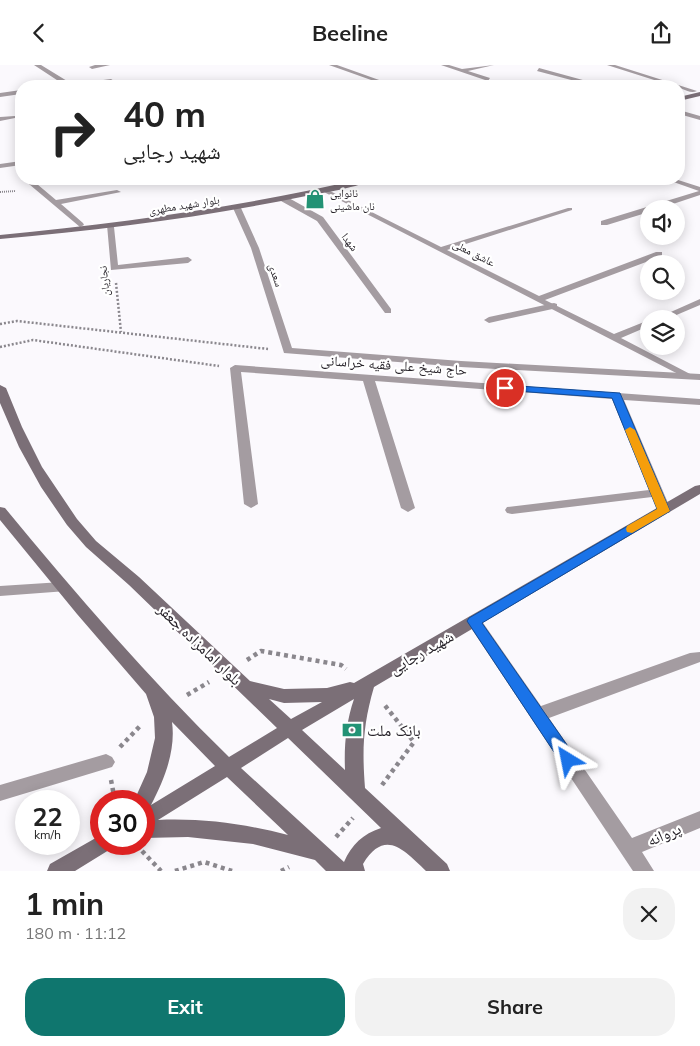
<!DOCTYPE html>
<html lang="en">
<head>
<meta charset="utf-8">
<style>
  body { margin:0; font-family:Mulish,"Noto Naskh Arabic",sans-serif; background:#f2f2f2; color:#222; height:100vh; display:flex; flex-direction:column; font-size:19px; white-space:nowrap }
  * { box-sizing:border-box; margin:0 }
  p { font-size:16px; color:#767676 }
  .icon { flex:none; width:28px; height:28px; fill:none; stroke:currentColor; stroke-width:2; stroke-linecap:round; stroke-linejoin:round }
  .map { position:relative; height:806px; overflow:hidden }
  .side { display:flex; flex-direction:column; background:#fff; flex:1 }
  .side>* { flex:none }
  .top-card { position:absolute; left:15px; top:15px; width:670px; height:105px; border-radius:20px; box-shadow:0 2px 12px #0003; background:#fff; color:#222; overflow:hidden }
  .controls { position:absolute; left:640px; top:135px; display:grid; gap:10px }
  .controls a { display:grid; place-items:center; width:45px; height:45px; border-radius:50%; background:#fff; box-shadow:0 2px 12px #0003; font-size:25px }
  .speed { position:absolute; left:15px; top:725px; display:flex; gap:10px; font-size:25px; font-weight:700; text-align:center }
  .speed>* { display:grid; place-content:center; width:65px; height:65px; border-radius:50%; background:#fff; box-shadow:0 2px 12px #0003; line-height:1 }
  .speed small { font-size:12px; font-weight:400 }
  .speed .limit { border:8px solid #d22; background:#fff; color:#111 }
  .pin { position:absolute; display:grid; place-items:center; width:42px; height:42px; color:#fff; margin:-21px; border:2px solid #fff; border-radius:50%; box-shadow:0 1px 5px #0007 }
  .me { position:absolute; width:55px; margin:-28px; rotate:325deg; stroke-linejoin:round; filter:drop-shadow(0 0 4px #0008) }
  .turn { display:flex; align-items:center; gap:18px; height:105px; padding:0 25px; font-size:22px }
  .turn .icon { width:65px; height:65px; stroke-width:2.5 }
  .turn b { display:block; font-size:35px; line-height:42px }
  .round { display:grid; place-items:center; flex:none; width:52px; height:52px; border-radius:20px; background:#f2f2f2 }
  .overview { display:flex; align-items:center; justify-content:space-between; height:85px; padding:0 25px }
  h1 { font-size:30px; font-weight:700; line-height:38px }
  .button { display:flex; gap:10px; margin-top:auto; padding:10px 25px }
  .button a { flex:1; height:58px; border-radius:20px; background:#0f766e; color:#fff; font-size:20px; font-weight:700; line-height:58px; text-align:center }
  .button a+a { background:#f2f2f2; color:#222 }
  header { display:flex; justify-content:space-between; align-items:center; height:65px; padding:0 25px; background:#fff; font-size:22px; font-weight:700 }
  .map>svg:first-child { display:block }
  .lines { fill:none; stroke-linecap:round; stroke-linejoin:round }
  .path-far2 { stroke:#8a878d; stroke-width:2; stroke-dasharray:1 1; stroke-linecap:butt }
  .path-far1 { stroke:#8a878d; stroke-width:2.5; stroke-dasharray:2 2; stroke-linecap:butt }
  .path { stroke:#8a878d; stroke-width:4.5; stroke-dasharray:4 4; stroke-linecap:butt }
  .service { fill:#a49ca1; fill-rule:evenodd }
  .minor { fill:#a49ca1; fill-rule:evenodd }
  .secondary { fill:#7b6f77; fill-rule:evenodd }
  .route { fill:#1a73e8; stroke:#114b97 }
  .slow { fill:#f59e0b }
  .labels { text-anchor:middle; stroke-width:4.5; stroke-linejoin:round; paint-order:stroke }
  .far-poi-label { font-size:11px; fill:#28242b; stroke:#fff; text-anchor:start }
  .far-street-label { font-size:11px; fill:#28242b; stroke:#fff }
  .street-label { font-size:14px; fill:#28242b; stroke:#fff }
  .near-street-label { font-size:16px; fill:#28242b; stroke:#fff }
  .near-poi-label { font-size:16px; fill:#28242b; stroke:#fff; text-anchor:start }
</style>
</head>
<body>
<header><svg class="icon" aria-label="back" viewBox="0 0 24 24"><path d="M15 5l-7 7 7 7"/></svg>Beeline<svg class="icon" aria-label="share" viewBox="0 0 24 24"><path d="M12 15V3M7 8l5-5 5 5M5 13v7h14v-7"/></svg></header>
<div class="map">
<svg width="700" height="806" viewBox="0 0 700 806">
  <rect width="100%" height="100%" fill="#fbf9fd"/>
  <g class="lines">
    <!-- path-far2 -->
    <polyline class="path-far2" points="0,127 16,126"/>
    <!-- path-far1 -->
    <g class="path-far1">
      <polyline points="116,218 121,267"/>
      <polyline points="0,259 17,256 268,284"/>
      <polyline points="0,282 33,275 219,301"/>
    </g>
    <!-- path -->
    <g class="path">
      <polyline points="247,595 261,586 341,600 346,604"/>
      <polyline points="187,630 209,617"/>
      <polyline points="120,682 142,659"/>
      <polyline points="111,715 115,736"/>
      <polyline points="382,720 414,677 383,638"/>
      <polyline points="336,772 353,753"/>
      <polyline points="142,786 161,806"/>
      <polyline points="175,806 204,797 232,806"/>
      <polyline points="281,806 289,802"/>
    </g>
    <!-- service -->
    <g class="service">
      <polygon points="322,124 326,124 441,182 568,143 572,143 572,145 447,185 539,231 656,187 662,187 662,191 545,235 614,269 649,255 649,261 621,273 692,310 690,312 684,312 322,126"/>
      <polygon points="700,234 700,240 667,254 655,254"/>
    </g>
    <!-- minor -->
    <g class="minor">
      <polygon points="34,0 41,0 72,19 111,14 114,16 81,21 66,21"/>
      <polygon points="95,0 110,0 92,4 89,2"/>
      <polygon points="329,0 337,0 396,21 388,21"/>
      <polygon points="441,0 449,0 462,4 494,0 468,6 490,13 488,16"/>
      <path d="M607 0H615L697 26C689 30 680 21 673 21Z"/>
      <polygon points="539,3 601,20 602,21 594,21 537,6"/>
      <polygon points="503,18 509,20 510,21 501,21"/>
      <polygon points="21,25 21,29 0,32 0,28"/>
      <polygon points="679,45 700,51 700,55 679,49"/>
      <polygon points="15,51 15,53 0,56 0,52"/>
      <polygon points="21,96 21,100 0,103 0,99"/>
      <polygon points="23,114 31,114 56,135 117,125 121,127 61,139 83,158 84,160 80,162"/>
      <polygon points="665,114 675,114 700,122 700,130 658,144 649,144 649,147 607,160 601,160 601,156 699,126"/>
      <polygon points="281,132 287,132 323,152 391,244 391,248 385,248 317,156 281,136"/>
      <polygon points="234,141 241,143 259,183 292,283 461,296 700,309 700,315 461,302 284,288 251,183 233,143"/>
      <polygon points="107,160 114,162 118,200 188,192 192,195 188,198 111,205"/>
      <polygon points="554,238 557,239 557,243 489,258 484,255 489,252"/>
      <polygon points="235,300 700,334 700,340 624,335 671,445 669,448 659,448 652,432 512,449 507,448 505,445 507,442 649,425 612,334 375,316 415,443 408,447 401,443 363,316 241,307 258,439 251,443 244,439 230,303"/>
      <polygon points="62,517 67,518 69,522 67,526 0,531 0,521"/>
      <polygon points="474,550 479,552 541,641 690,588 700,587 700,597 549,653 632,773 700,746 700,763 642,787 654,806 633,806 469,560 466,556 469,552"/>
      <polygon points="106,689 112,692 115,697 112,702 0,736 0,720"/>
    </g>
    <!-- secondary -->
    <g class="secondary">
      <polygon points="700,27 700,31 679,36 679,32"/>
      <path d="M361 114H373C361 122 322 128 306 131 205 152 103 165 0 174V170C122 158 242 142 361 114Z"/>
      <path d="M0 320 6 323 22 362 42 402 77 454 96 476 139 512 250 616 284 624 327 623 350 617 354 618 695 421 700 420V429L374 622C363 660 362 684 365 723L447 799 450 806H426C404 785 385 763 363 799L365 806H326L315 795 253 779 188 772 144 773V736H134L147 707 155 673 154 652 146 629 77 549 0 455V442L5 443C76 529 149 614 229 692L277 663 129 520 86 482 67 460 41 422 19 382 0 338ZM269 634 284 638 322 637 291 654ZM354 634C346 657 344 681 345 705L302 665ZM172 657 215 701 151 740C164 715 176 686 172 657ZM288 673 381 763C363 769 352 779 344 797L241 703ZM227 712 288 770C246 759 202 753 158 755Z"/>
      <polygon points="101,770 101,779 112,779 109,785 75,806 47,806 50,799"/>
    </g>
  </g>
  <!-- route -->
  <polygon class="route" points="505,320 620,328 670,446 482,558 574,690 576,695 574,699 568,701 562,699 467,556 469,553 657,444 612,333 502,325 500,323"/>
  <!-- slow -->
  <polygon class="slow" points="630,362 635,365 670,446 632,468 627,467 626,464 627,461 657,444 625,365"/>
  <!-- icons -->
  <defs>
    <symbol id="shop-bare" viewBox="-9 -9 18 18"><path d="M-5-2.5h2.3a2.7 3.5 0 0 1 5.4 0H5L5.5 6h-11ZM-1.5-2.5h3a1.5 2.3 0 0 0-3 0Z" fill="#239375" stroke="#fff" stroke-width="2.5" paint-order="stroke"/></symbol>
    <symbol id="bank-bare" viewBox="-9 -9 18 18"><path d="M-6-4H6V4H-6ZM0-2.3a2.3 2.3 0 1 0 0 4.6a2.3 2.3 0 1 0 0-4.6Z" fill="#239375" stroke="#fff" stroke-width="2.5" paint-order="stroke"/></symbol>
  </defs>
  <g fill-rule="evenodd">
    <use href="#shop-bare" x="301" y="120" width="28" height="28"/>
    <use href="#bank-bare" x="338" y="651" width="28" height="28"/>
  </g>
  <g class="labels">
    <!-- far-poi labels -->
    <g class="far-poi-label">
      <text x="330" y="132">نانوایی<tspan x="330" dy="13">نان ماشینی</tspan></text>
    </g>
    <!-- far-street labels -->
    <g class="far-street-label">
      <text transform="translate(184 140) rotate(-9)" y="4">بلوار شهید مطهری</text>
      <text transform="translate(350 177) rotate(53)" y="4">شهدا</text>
      <text transform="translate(474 188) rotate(27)" y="4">عاشق معلی</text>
      <text transform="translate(276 210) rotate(72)" y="4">سعدی</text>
      <text transform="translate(104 216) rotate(-96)" y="4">نجاریان</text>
    </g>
    <!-- street labels -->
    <g class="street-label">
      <text transform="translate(394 300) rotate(4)" y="5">حاج شیخ علی فقیه خراسانی</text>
    </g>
    <!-- near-street labels -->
    <g class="near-street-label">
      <text transform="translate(200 579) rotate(44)" y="6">بلوار امامزاده جعفر</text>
      <text transform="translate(421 587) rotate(-30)" y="6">شهید رجایی</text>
      <text transform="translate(664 769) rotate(-23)" y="6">پروانه</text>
    </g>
    <!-- near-poi labels -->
    <g class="near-poi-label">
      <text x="367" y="671">بانک ملت</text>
    </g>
  </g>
</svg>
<div class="controls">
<a><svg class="icon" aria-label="sound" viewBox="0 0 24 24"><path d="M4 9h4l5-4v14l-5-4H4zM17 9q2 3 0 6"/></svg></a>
<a><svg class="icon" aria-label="search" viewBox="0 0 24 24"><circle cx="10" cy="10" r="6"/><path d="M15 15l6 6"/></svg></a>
<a><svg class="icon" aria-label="layers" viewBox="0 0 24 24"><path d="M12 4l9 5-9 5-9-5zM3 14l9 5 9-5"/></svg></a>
</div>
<div class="speed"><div>22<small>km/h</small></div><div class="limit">30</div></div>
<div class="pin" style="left:505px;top:323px;background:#d93025"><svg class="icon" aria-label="arrive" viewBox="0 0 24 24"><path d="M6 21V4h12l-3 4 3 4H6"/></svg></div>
<svg class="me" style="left:568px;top:695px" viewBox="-20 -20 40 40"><path d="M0-17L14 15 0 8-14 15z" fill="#1a73e8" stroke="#fff" stroke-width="4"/></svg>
<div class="top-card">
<div class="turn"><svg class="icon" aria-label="right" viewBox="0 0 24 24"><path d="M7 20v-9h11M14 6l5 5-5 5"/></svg><div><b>40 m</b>شهید رجایی</div></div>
</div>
</div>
<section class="side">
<div class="overview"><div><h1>1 min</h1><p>180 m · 11:12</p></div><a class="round"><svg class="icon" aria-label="close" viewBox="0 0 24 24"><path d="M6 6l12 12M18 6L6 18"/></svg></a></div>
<div class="button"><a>Exit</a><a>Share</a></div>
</section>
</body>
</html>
